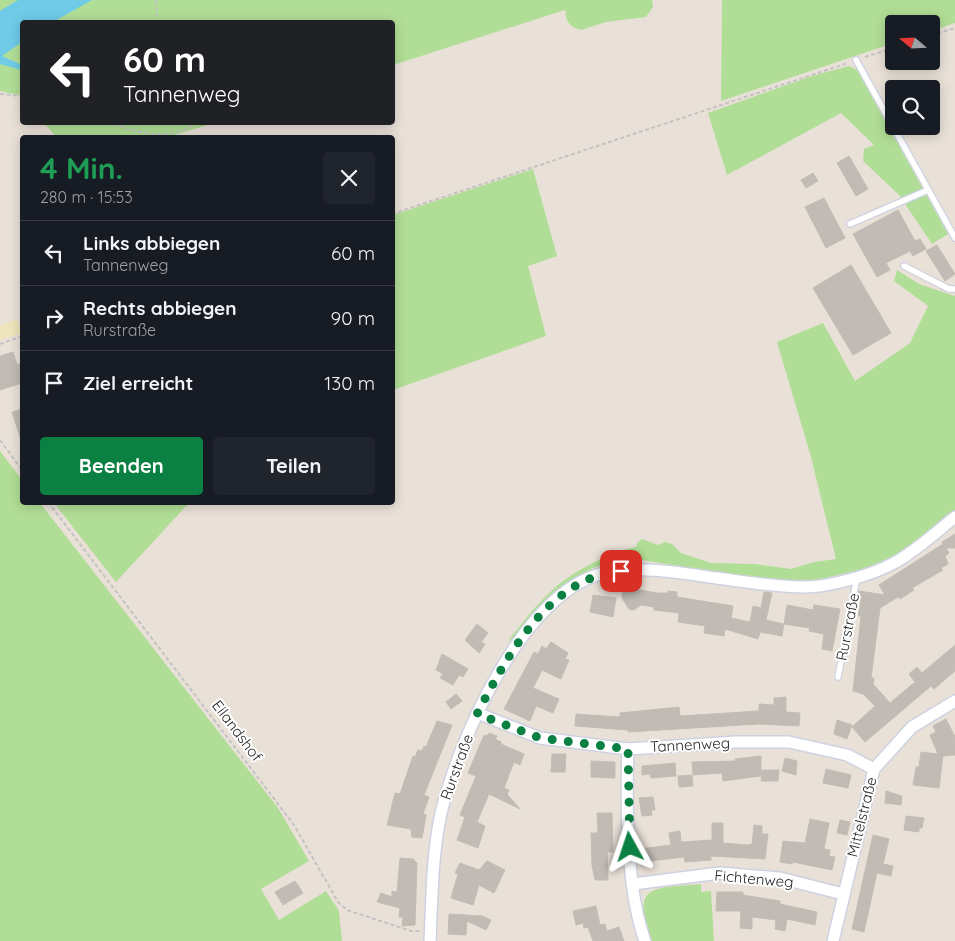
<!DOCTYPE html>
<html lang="de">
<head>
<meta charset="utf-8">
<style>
  body { margin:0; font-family:Quicksand,sans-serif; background:#20242c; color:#f1f3f6; height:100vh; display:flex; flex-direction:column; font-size:19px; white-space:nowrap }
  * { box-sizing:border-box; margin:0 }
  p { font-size:16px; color:#9ea1a6 }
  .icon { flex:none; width:28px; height:28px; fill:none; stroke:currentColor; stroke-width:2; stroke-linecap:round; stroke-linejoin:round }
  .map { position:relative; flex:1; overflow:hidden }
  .panel { position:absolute; left:20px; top:135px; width:375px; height:370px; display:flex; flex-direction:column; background:#171b24; border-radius:5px; box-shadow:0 2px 12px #0003 }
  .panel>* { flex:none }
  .guide { position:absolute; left:20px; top:20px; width:375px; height:105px; border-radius:5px; box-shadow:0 2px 12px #0003; background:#202124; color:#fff; overflow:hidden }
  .needle { width:32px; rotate:289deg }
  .tools { position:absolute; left:885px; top:15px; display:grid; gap:10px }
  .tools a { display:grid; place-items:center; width:55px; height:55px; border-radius:5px; background:#171b24; box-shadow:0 2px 12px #0003; font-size:25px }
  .pin { position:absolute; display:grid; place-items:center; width:42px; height:42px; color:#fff; margin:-21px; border-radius:10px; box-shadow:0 2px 8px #0006 }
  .me { position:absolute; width:55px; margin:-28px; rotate:355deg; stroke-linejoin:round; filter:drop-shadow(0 0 4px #0008) }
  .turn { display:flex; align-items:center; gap:18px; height:105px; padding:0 20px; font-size:22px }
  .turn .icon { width:65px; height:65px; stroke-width:2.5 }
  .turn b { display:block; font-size:35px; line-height:42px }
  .round { display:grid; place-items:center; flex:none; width:52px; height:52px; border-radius:5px; background:#20242c }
  .summary { display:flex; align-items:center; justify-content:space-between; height:85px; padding:0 20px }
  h1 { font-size:30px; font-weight:800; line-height:38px; color:#1e9e55 }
  .primary-button { display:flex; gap:10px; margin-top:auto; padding:10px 20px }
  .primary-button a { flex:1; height:58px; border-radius:5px; background:#0b8043; color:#fff; font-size:20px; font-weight:800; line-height:58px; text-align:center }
  .primary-button a+a { background:#20242c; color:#f1f3f6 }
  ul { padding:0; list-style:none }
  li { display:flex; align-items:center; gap:15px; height:65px; padding:0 20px; border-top:1px solid #363941 }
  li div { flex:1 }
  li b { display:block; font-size:19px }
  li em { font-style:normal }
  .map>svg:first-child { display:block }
  .green { fill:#b1de96 }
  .sand { fill:#eee5bc }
  .water { fill:#6fcbe8 }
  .building { fill:#c1bbb5; stroke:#c4bdb3 }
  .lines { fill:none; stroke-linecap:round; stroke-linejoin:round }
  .service-casing { stroke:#ced2e0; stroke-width:8 }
  .minor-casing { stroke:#ced2e0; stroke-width:14 }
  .path { stroke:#c3c3c3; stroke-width:2; stroke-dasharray:4 2.5; stroke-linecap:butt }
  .service { stroke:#fff; stroke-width:5.5 }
  .minor { stroke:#fff; stroke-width:11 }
  .route { stroke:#0b8043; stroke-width:9; stroke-dasharray:0 16.2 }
  .labels { text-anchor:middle; stroke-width:4; stroke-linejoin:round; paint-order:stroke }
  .street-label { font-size:15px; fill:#272727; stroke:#fff }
</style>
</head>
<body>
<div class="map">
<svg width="955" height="941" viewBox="0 0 955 941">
  <rect width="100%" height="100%" fill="#e9e1d8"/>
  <!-- green -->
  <g class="green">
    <polygon points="0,0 652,0 653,7 646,17 606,22 581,30 573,27 567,21 565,10 393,65 392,22 22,22 22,96 0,91"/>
    <polygon points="722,0 955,0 955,23 931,31 931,24 894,24 894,43 721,101"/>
    <polygon points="849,66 857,70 948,234 932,244 899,195 863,161 864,149 874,145 841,113 727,175 708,113 812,76"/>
    <polygon points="44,123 214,123 168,137 56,137"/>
    <polygon points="533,169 557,256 528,266 546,336 393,390 393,215"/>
    <path d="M897 270 919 284 955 296V510L938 527 895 559 859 570 808 582 728 574 636 559 606 564 593 568 555 592 534 613 517 636 508 641C538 603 554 581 599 560 611 555 623 549 636 547L637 543 642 539 658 545 665 542 672 544 681 553 711 563 755 564 791 569 814 562 836 559 811 457 777 342 823 323 855 381 910 343 928 306 894 281Z"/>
    <polygon points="0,451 22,480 22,502 40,503 278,808 309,861 261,889 279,920 326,891 339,911 342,941 0,941"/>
    <polygon points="54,503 189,503 116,582"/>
    <path d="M701 884V892L711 891 714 941H652C630 882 653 889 701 884Z"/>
  </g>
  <!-- sand -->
  <polygon class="sand" points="17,319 22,333 0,340 0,325"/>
  <!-- water -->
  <polygon class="water" points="18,0 92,0 53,22 22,22 22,42 2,56 22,65 22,70 0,64 0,11"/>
  <!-- building -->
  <g class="building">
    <polygon points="849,156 868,189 856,196 837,163"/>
    <polygon points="813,173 818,181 806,188 801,180"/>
    <polygon points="824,198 845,238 826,248 805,207"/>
    <polygon points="898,210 915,241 920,239 926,249 913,256 910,251 886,263 890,270 877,277 853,234"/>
    <polygon points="937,245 955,274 945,281 926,251"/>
    <polygon points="851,265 891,333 853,355 813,288"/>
    <polygon points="13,352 17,365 22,363 22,383 0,390 0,356"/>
    <polygon points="22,409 22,439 21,440 12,412"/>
    <polygon points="955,534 955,548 946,548 949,553 945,556 948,564 941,568 943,570 912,588 914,590 900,599 898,597 880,608 871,678 874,678 873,684 890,703 915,682 909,674 917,667 922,673 955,645 955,671 934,689 931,686 865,742 852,727 875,706 863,694 853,691 861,616 858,616 861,601 858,600 859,591 885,595 879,585 943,544 942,542"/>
    <polygon points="623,587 657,593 668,593 668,591 677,592 677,597 733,606 731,618 750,622 753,606 761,608 764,592 772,593 766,620 784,624 782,636 760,632 758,639 725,629 724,636 704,633 705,626 678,622 679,613 654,610 654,607 641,605 634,610 629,609 622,598"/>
    <polygon points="593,595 616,598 613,617 590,612"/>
    <polygon points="787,605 813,610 814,605 840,609 832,651 822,649 824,634 809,631 810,628 784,624"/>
    <polygon points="477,624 488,633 481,642 485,644 479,653 465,640"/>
    <polygon points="551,642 568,653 565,659 569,660 561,679 542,670 533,688 559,699 553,713 536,706 530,721 504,709 534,652 538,654 542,646 546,649"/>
    <polygon points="442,654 468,669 463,677 459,675 453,685 440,678 443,674 436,670"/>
    <polygon points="456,694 462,701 451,709 446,702"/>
    <polygon points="786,697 786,712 800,713 799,726 759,724 628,732 628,730 575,726 576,714 620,717 620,713 679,707 680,716 759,711 759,704 774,705 774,698"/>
    <polygon points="946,719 955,737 955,755 943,756 939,788 913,785 916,767 919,767 921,752 938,754 930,735 936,732 933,726"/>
    <polygon points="837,720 852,725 847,739 834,734"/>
    <polygon points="437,721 452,725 424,795 429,797 423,814 426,815 422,838 412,837 411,829 387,825 395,793 400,794 413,756 415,757 418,750 422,751 424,746 426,747"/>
    <polygon points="489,733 497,736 495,739 501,742 501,744 524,754 520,765 514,762 504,788 509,790 507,794 520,809 489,794 477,822 485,826 478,848 457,840 465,817 460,815 476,776 468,773 484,735 487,736"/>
    <polygon points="552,754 566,754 565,772 551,772"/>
    <polygon points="761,756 761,776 723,781 722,773 693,775 692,762 735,761 735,759"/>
    <polygon points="785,758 797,761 796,775 782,771"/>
    <polygon points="591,761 615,762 615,778 591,777"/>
    <polygon points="675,763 676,776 651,778 650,774 642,775 642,766"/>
    <polygon points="826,769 851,775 848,788 823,783"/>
    <polygon points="762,770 779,770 778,781 761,781"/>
    <polygon points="692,775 693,786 679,787 678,776"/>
    <polygon points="886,791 902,796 901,805 885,803"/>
    <polygon points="653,797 655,810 651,810 652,815 642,816 639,798"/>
    <polygon points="597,813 612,813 613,852 607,852 608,880 595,880 592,865 591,833 598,833"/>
    <polygon points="906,816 924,818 922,828 919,828 919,832 904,830"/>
    <polygon points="810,819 829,823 824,849 830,850 829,856 835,857 832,870 793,862 792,864 780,862 783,841 805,843"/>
    <polygon points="840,820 850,822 847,835 837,833"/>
    <polygon points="712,823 723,823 723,843 748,845 752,844 754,825 762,826 762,834 768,834 765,859 711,856 711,860 685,862 684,857 641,862 640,849 671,845 669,833 680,831 681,842 712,840"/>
    <polygon points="873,835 889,839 883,864 893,866 891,876 877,873 864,932 852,929"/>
    <polygon points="400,858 413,859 417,863 415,925 402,926 403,917 399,917 400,908 377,902 381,893 392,897 392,891 397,892"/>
    <polygon points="487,861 505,870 494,893 479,885 473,905 451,898 458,874 455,873 460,863 479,870"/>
    <polygon points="295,881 303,893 283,905 275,892"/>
    <polygon points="717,892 743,892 743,895 780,901 780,904 817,912 815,925 787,919 785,931 775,929 776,920 752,917 752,929 740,928 741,911 716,911"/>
    <polygon points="596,906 600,925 605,924 607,931 619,927 624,941 593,941 588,927 584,928 583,923 576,925 573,911"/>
    <polygon points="449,914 482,916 491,920 486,930 467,921 466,935 448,934"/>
  </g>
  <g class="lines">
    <defs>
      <g id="service">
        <polyline points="856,60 955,238"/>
        <polyline points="850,224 928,190"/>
        <polyline points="904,266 949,289 955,289"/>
        <polyline points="838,677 857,577"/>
      </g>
      <g id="minor">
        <polyline points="477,713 540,738 628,749 736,742 789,742 847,755 874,769"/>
        <path d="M628 749C626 805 626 888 645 941"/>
        <polyline points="633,884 720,873 780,878 843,894"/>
        <path d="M430 941C432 898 432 855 441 813 459 739 525 586 609 572 646 566 680 573 717 578 745 582 776 587 805 587 829 587 872 575 894 563 916 551 935 533 955 517"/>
        <polyline points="833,941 874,769 912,727 955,701"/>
      </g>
    </defs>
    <!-- service casing -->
    <use href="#service" class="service-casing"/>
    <!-- minor casing -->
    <use href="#minor" class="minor-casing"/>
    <!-- path -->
    <g class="path">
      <polyline points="156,0 157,22"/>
      <polyline points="931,35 955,28"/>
      <polyline points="865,57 894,48"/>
      <polyline points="0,94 22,96"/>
      <path d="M107 122C138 132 169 143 198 122"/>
      <polyline points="392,214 848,63"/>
      <polyline points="0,344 22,336"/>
      <polyline points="0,440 22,470"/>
      <polyline points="48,502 294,825 338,902 347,910 411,931 421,931"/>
    </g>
    <!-- service -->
    <use href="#service" class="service"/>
    <!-- minor -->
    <use href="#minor" class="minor"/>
  </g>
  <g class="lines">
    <!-- route -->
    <path class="route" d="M621 571C548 578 508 655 477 714L540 738 628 749 630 847"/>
  </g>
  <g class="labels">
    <!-- street labels -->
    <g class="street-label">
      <text transform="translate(848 627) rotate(-79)" y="5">Rurstraße</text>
      <text transform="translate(237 731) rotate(53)" y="5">Eilandshof</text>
      <text transform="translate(690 745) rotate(-3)" y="5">Tannenweg</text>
      <text transform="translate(457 767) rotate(-70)" y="5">Rurstraße</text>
      <text transform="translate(862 817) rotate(-76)" y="5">Mittelstraße</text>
      <text transform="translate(754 879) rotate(5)" y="5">Fichtenweg</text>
    </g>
  </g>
</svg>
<div class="tools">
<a><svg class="needle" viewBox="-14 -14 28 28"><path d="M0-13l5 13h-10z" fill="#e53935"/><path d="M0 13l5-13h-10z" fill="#9ea1a6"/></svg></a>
<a><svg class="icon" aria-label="search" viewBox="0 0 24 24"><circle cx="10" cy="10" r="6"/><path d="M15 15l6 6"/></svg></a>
</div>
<div class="pin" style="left:621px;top:571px;background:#d93025"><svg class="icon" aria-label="arrive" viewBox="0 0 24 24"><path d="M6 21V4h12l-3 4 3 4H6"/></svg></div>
<svg class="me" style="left:630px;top:847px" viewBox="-20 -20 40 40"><path d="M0-17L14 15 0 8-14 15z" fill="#0b8043" stroke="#fff" stroke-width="4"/></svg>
<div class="guide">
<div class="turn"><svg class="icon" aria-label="left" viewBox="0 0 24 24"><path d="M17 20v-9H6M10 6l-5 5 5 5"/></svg><div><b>60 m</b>Tannenweg</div></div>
</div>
<section class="panel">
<div class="summary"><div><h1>4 Min.</h1><p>280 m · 15:53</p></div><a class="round"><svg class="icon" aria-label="close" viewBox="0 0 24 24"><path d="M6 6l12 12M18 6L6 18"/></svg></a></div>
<ul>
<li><svg class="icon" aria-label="left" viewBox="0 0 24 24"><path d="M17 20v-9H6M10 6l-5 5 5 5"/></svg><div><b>Links abbiegen</b><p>Tannenweg</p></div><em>60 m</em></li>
<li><svg class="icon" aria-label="right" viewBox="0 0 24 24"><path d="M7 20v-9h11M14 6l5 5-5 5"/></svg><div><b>Rechts abbiegen</b><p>Rurstraße</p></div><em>90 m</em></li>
<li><svg class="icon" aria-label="arrive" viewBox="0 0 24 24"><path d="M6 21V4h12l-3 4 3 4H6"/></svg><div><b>Ziel erreicht</b></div><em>130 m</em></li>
</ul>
<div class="primary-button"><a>Beenden</a><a>Teilen</a></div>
</section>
</div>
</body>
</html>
